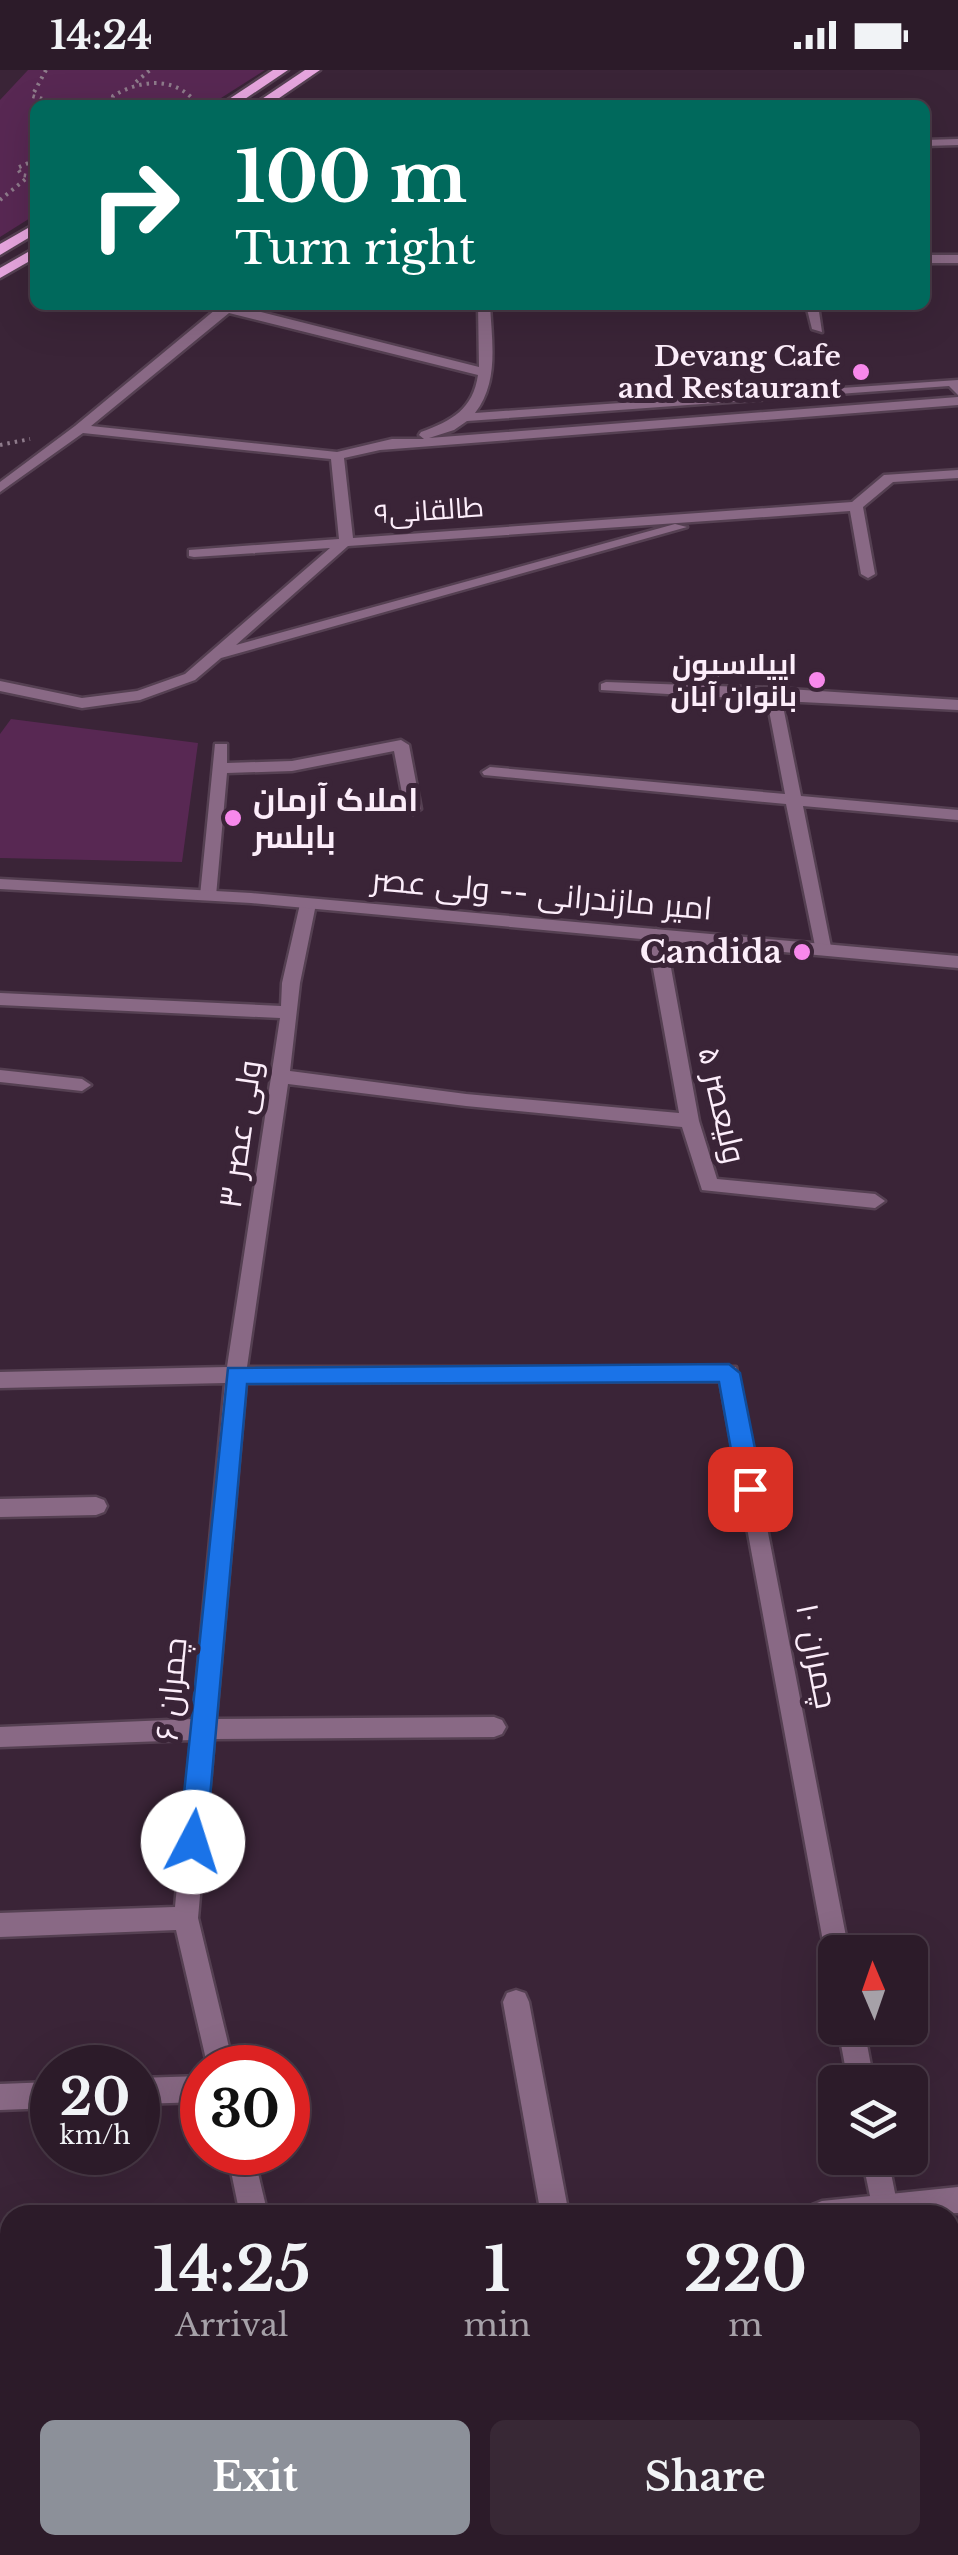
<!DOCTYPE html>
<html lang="en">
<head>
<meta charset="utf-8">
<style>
  body { margin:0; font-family:"Libre Baskerville",Cairo,serif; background:#382835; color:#f1f3f6; height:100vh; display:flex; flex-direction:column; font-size:38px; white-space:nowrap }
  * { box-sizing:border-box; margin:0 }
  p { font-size:32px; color:#a6a1a8 }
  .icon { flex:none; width:55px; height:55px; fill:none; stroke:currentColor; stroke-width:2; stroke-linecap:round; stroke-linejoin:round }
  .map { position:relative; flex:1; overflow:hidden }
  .side { position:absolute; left:0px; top:2135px; width:960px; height:350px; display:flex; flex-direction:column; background:#2c1b29; border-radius:30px 30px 0 0; box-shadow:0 10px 40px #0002,0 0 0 2px #483946 }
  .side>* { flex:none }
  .top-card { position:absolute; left:30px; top:30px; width:900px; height:210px; border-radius:15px; box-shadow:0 10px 40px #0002,0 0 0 2px #483946; background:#00695c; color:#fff; overflow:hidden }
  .needle { width:65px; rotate:358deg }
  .controls { position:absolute; left:818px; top:1865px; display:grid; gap:20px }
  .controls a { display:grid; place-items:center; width:110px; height:110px; border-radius:15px; background:#2c1b29; box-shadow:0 10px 40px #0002,0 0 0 2px #483946; font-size:50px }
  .speed { position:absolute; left:30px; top:1975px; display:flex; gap:20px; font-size:50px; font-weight:700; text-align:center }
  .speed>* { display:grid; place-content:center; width:130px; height:130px; border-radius:50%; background:#2c1b29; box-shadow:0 10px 40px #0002,0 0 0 2px #483946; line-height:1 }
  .speed small { font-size:25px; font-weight:400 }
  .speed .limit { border:15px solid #d22; background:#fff; color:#111 }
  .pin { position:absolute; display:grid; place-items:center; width:85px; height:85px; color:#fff; margin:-42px; border-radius:20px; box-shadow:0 5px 15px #0006 }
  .me { position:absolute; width:110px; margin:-55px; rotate:5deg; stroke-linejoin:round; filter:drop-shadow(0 0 8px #0008) }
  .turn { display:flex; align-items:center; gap:35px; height:210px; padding:0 40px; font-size:45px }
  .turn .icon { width:130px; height:130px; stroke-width:2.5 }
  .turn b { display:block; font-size:70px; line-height:85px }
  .eta { display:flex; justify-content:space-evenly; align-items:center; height:170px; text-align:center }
  .eta b { font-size:60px; font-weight:800; line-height:70px }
  .button { display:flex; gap:20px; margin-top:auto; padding:20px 40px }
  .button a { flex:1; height:115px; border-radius:15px; background:#8c9099; color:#fff; font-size:40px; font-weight:800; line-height:115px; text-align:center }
  .button a+a { background:#382835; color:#f1f3f6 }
  .status { display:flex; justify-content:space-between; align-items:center; height:70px; padding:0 50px; background:#2c1b29; direction:ltr }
  .status svg { height:28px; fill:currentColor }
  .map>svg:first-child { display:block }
  .green { fill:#582853 }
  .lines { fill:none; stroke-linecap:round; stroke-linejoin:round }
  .minor-casing { stroke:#554052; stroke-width:5 }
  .tertiary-casing { stroke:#554052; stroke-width:5 }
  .primary-casing { stroke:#554052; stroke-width:5 }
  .path { stroke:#8e7b8b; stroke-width:4; stroke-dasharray:2.5 5; stroke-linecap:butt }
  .minor { fill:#896985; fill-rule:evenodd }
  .tertiary { fill:#896985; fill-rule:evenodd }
  .primary { fill:#e6a5de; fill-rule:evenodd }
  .route { fill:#1a73e8; stroke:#114b97; stroke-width:2.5 }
  .poi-dot { fill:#f788eb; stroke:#3a2437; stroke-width:4 }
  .labels { text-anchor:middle; stroke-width:10; stroke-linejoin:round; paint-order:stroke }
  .far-poi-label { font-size:28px; font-weight:bold; fill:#fcedfa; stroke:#3a2437; text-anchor:end }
  .far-street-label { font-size:28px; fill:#fcedfa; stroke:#3a2437 }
  .poi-label { font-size:32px; font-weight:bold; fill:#fcedfa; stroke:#3a2437; text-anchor:start }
  .street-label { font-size:32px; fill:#fcedfa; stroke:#3a2437 }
</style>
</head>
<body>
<div class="status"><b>14:24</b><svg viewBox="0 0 49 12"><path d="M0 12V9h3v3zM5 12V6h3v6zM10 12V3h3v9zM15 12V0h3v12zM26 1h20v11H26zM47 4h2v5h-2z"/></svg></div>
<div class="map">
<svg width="958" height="2485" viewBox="0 0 958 2485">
  <rect width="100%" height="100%" fill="#3a2437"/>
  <!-- green -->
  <g class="green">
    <polygon points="28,0 265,0 210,35 35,35 35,145 0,167 0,30"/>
    <polygon points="11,649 198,673 182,792 0,788 0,664"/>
  </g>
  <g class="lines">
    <defs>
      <g id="minor">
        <polygon points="958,69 958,75 925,76 925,70"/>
        <rect x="925" y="185" width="33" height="8"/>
        <path d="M221 235H233L479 297 478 235H490C492 273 499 312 475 343L958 310V325L949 316 467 351 454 360 429 368 958 327V335L380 380 344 388 353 468 852 432 884 405 958 400V408L893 412 863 437 875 504 868 508 861 504 850 441 348 476 236 575 675 454 687 457 221 588 195 610 140 630 82 638 0 621V611L82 628 137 621 185 604 330 478 194 487 189 486V480L339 469 331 389 83 363 0 422V412L75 356ZM229 243 478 305C473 339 452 351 421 362L419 365 424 369H392L337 382 91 356Z"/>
        <polygon points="806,235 818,235 822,262 812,259"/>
        <polygon points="606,612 773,618 958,630 958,640 782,631 801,726 958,740 958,750 803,736 831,877 828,881 816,881 786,734 484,705 482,702 490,697 785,724 767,630 601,620 601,614"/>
        <polygon points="401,670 409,675 421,739 413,744 405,739 394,681 292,701 227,703 216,826 214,830 202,830 200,826 215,674 227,674 227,693 292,691"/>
        <polygon points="308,829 316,834 300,913 290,1001 466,1024 679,1043 647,865 656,859 665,865 699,1051 717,1109 875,1124 885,1131 875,1138 702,1120 682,1057 466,1036 288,1014 247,1297 736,1297 849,1882 835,1882 835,1893 828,1890 825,1882 720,1311 246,1313 216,1649 494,1647 502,1650 506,1657 502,1664 494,1667 214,1669 198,1848 234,1998 208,1998 176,1860 0,1867 0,1843 175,1837 191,1670 0,1677 0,1657 193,1649 225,1313 0,1318 0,1302 227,1297 280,948 0,935 0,923 281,936 282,913 300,834"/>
        <polygon points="0,1000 82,1009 91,1015 82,1021 0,1012"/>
        <polygon points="96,1427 104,1430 107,1436 104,1442 96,1445 0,1447 0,1429"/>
        <polygon points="516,1920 525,1923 529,1932 569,2145 541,2145 503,1932 507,1923"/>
        <polygon points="838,1958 864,1958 874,2012 848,2012"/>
        <polygon points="202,2006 202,2032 138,2034 138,2008"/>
        <polygon points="52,2012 52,2038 0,2040 0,2014"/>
        <polygon points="227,2082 253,2082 268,2145 240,2145"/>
        <polygon points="862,2088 888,2088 898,2138 896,2145 874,2145"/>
        <polygon points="54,2475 84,2475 86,2485 56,2485"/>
        <polygon points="837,2475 867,2475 869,2485 839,2485"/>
      </g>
      <g id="tertiary">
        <polygon points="0,809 251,823 958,886 958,898 251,833 0,819"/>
        <polygon points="958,2117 958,2143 808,2145 812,2135 822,2131"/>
        <polygon points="10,2324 10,2352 0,2355 0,2327"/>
      </g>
      <g id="primary">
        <polygon points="273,0 288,0 236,35 220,35"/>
        <polygon points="305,0 320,0 269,35 253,35"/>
        <polygon points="35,154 35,164 0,185 0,174"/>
        <polygon points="35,178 35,188 0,208 0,198"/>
      </g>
    </defs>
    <!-- minor casing -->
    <use href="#minor" class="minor-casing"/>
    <!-- tertiary casing -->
    <use href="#tertiary" class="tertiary-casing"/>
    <!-- primary casing -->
    <use href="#primary" class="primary-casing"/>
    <!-- path -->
    <g class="path">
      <polyline points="46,0 32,26 65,35"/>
      <polyline points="136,12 150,0"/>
      <path d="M112 35 113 26C138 11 170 6 192 28L188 35"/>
      <polyline points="35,90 17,98 22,105 35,107"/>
      <polyline points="0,130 28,107"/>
      <polyline points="0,375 30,369"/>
    </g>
    <!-- minor -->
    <use href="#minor" class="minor"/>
    <!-- tertiary -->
    <use href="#tertiary" class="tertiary"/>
    <!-- primary -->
    <use href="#primary" class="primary"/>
  </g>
  <!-- route -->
  <polygon class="route" points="729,1294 740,1303 763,1419 759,1426 742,1426 738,1419 719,1312 247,1314 206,1772 202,1781 193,1785 183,1781 179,1772 228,1298"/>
  <!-- markers -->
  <g class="poi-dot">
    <circle cx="861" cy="302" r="10"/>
    <circle cx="817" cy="610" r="10"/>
    <circle cx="233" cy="748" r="10"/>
    <circle cx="802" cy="882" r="10"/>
  </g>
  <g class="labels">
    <!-- far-poi labels -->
    <g class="far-poi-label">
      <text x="841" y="296">Devang Cafe<tspan x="841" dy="32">and Restaurant</tspan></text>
      <text x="797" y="604">اپیلاسیون<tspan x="797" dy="32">بانوان آبان</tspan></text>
    </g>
    <!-- far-street labels -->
    <g class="far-street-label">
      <text transform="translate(429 440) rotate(-4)" y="10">طالقانی۹</text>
    </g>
    <!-- poi labels -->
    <g class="poi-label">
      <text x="253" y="741">املاک آرمان<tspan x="253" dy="37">بابلسر</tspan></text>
      <text x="782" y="893" text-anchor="end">Candida</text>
    </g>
    <!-- street labels -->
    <g class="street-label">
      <text transform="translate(542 824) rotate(5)" y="11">امیر مازندرانی -- ولی عصر</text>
      <text transform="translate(722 1035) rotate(77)" y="11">ولیعصر ۵</text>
      <text transform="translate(240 1064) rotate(-82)" y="11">ولی عصر ۳</text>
      <text transform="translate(817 1586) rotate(79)" y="11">چمران ۱۰</text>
      <text transform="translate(171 1619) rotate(-85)" y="11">چمران ۶</text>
    </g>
  </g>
</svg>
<div class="controls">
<a><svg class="needle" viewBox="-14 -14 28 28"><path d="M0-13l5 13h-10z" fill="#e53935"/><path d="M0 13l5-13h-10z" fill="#a6a1a8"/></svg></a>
<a><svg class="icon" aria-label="layers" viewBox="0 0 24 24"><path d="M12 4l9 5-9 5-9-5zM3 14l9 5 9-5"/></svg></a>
</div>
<div class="speed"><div>20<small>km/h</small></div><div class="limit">30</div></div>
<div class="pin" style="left:750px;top:1419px;background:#d93025"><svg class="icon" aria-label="arrive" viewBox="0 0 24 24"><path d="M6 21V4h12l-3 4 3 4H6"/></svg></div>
<svg class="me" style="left:193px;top:1772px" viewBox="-20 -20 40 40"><circle r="19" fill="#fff"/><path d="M0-13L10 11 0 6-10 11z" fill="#1a73e8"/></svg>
<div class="top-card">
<div class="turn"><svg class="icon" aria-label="right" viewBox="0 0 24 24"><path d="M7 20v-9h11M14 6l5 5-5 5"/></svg><div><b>100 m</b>Turn right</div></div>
</div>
<section class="side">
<div class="eta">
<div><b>14:25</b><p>Arrival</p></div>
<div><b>1</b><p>min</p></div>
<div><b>220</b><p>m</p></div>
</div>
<div class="button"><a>Exit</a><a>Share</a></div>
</section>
</div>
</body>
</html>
